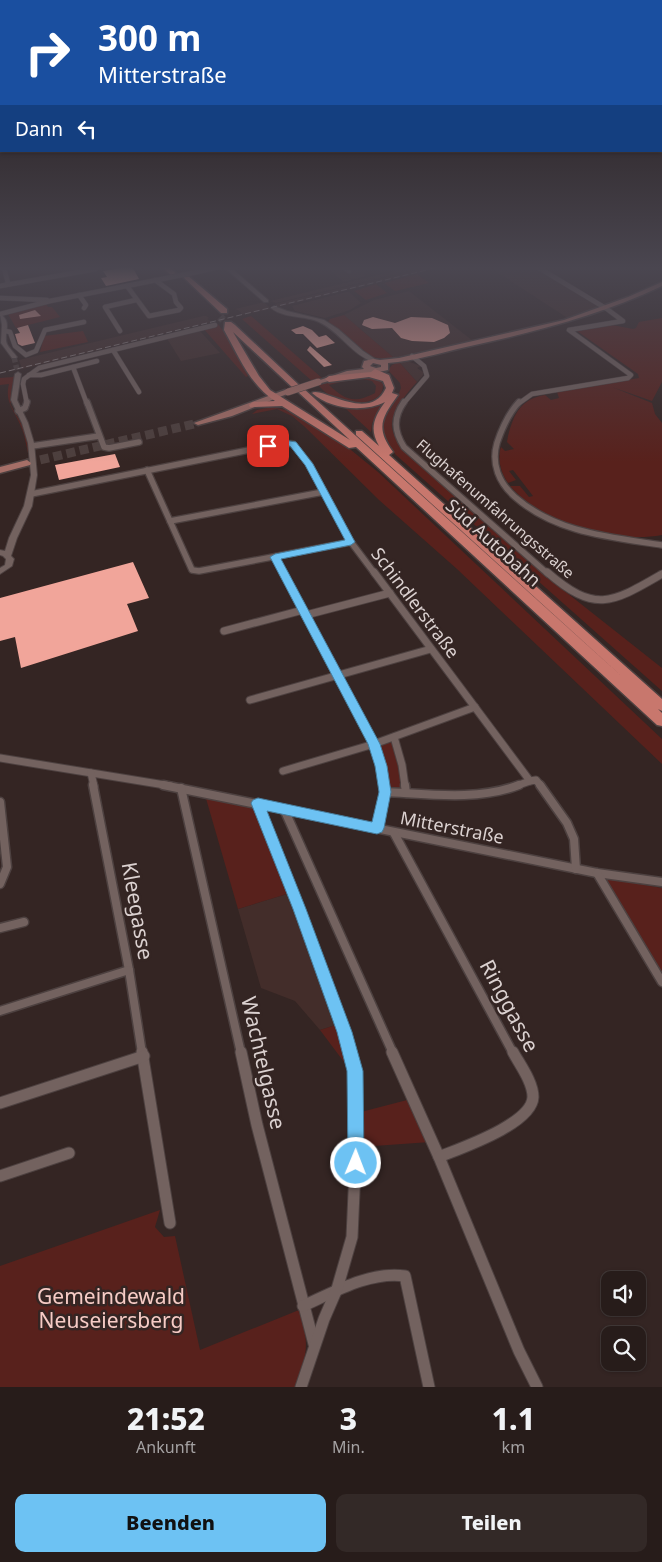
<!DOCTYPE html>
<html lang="de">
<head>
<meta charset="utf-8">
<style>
  body { margin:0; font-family:"Noto Sans",sans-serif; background:#332927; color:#f1f3f6; height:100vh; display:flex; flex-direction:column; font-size:19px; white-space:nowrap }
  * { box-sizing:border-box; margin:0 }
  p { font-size:16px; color:#a4a1a2 }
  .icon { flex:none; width:28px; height:28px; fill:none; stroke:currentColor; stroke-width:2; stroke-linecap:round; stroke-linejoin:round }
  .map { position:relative; height:1387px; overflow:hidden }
  .side { display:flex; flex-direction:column; background:#271c1a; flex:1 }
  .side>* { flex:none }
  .banner { position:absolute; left:0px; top:0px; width:662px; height:152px; box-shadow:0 1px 4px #0004,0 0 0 1px #433a39; background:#1a4fa0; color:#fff; overflow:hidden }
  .controls { position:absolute; left:601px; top:1271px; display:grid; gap:10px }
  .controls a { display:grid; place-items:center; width:45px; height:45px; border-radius:10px; background:#271c1a; box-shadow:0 1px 4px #0004,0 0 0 1px #433a39; font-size:25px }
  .pin { position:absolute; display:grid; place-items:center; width:42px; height:42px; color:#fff; margin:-21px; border-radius:10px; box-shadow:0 2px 8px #0006 }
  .me { position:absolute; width:55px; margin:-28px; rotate:1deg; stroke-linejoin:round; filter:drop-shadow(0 0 4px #0008) }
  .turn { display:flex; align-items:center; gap:18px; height:105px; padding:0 15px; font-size:22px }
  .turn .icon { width:65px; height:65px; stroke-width:2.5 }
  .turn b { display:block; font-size:35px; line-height:42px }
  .then { display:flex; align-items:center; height:48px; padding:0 15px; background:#0003; gap:10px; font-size:19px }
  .eta { display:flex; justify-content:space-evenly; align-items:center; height:85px; text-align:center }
  .eta b { font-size:30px; font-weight:800; line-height:35px }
  .action { display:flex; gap:10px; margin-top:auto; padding:10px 15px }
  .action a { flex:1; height:58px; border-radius:10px; background:#6dc2f3; color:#111; font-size:20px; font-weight:800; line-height:58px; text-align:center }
  .action a+a { background:#332927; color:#f1f3f6 }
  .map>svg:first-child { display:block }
  .built { fill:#432d2a }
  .green { fill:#58211c }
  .building { fill:#f1a59a }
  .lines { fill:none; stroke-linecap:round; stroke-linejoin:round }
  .tertiary-tunnel { stroke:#4d3f3d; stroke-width:5.5; stroke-dasharray:5.5 2.5; stroke-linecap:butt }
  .primary-tunnel { stroke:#4d3f3d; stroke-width:9; stroke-dasharray:9 4.5; stroke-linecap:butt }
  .motorway-tunnel { stroke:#4d3f3d; stroke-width:8; stroke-dasharray:8 4; stroke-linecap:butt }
  .minor-far4-casing { stroke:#4d4140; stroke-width:5.5 }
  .minor-far3-casing { stroke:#4d4140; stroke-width:8 }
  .minor-far2-casing { stroke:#4d4140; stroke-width:9 }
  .minor-far1-casing { stroke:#4d4140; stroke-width:11 }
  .minor-casing { stroke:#4d4140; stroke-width:13 }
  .tertiary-casing { stroke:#4d4140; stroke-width:2 }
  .secondary-casing { stroke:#4d4140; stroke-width:2 }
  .primary-casing { stroke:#4d4140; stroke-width:3 }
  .motorway-casing { stroke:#4d4140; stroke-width:3 }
  .minor-far4 { stroke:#73625f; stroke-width:4.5 }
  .minor-far3 { stroke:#73625f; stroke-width:5.5 }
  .minor-far2 { stroke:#73625f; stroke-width:7 }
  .minor-far1 { stroke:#73625f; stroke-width:8 }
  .minor { stroke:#73625f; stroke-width:11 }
  .tertiary { fill:#73625f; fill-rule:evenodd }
  .secondary { fill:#73625f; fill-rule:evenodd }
  .primary { fill:#a66f67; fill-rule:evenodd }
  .motorway { fill:#c8776d; fill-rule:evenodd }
  .rail { stroke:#908382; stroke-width:1; stroke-dasharray:6 3; stroke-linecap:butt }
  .minor-bridge-casing { stroke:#4d4140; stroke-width:5.5; stroke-linecap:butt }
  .primary-bridge-casing { stroke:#4d4140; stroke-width:8; stroke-linecap:butt }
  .minor-bridge { stroke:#73625f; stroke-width:4.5 }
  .primary-bridge { stroke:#a66f67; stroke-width:7 }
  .route { fill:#6dc2f3; stroke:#477e9e }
  .labels { text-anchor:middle; stroke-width:5; stroke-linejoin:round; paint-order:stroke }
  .far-street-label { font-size:15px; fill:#dbd1d0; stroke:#342523 }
  .street-label { font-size:18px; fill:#dbd1d0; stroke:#342523 }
  .near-street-label { font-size:21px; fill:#dbd1d0; stroke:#342523 }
  .near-park-label { font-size:21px; fill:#f6cbc5; stroke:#342523 }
</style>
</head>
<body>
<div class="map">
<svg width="662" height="1387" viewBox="0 0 662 1387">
  <rect width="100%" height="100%" fill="#342523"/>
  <!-- built -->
  <g class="built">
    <polygon points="327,268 403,268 382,273 377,268 362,272 366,276 344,282"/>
    <polygon points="407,268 422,268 276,303 270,301"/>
    <polygon points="425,268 440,268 278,307 275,304"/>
    <polygon points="504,268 535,268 596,304 598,308 569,319 494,270"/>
    <polygon points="409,291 473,341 394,358 344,315 374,300"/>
    <polygon points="346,292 349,292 361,303 350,310 325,318 295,311 292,306"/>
    <polygon points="264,302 271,309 242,315 240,311 235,309"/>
    <polygon points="203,316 206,316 209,318 207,319 212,322 22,369 19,360"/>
    <polygon points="199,330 220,353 181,361 166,337"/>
    <polygon points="407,361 421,366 417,368 423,372 423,375 417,382 399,362"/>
    <polygon points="290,893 339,1024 320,1030 295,1001 261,988 238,909"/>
  </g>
  <!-- green -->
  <g class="green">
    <polygon points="417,274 429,283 395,291 384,283"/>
    <polygon points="376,284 387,293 366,300 354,291"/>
    <polygon points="46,304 48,307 52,307 60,317 16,328 8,314"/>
    <polygon points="344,315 394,358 384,359 372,357 328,322 330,319"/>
    <polygon points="251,316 322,378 312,381 242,319"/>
    <path d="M662 318V382L652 401 612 387 652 403 655 414 662 423V535C614 544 542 523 510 486H520L529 497 533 496 513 470 509 471 516 480 508 483C501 473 497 459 501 447L505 451 514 449 507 442 508 436C514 413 521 399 545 395L551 400 559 398 557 392 639 378 638 374 577 331 612 325 633 329 636 328 639 322Z"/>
    <polygon points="218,324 235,348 248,376 246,377 203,328"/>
    <polygon points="83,331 88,342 40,352 44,336"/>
    <path d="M399 362 417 382C408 391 390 414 392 428 393 434 396 439 398 443L562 589 662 668V691L396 455C369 421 390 419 401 388L400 383 388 370 392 365Z"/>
    <path d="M15 374 11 392 12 402 10 403C15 416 33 435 28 453 26 445 25 436 22 429 16 412 4 403 9 384L0 385V378L13 377Z"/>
    <path d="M369 376 377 379 383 384C384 408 344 405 330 396 326 393 322 389 318 385L348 379 349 380 329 385C345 400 354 404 375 393L376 386 372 381 358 378Z"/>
    <polygon points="379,403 382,404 383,407 372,423 371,432 345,408 347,406"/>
    <polygon points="271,407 286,410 302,418 351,450 378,472 662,739 662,764 457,569 379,500 305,427 292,416 277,409 252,414 257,410"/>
    <polygon points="390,742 394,745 404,790 391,791 388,787 379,748 381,744"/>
    <polygon points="205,795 256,805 290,893 238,909"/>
    <polygon points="604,878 662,888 662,975"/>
    <polygon points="339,1024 350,1070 320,1030"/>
    <polygon points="411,1099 430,1142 360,1147 361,1112"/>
    <path d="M160 1210 155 1227 164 1237 175 1236 200 1350 299 1310C310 1344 307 1354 296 1387H0V1266Z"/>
  </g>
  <!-- building -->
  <g class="building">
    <polygon points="121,268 133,268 139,279 106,286 101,278 107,277 103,271"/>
    <polygon points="35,310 41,316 20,319 19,315"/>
    <polygon points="373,317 395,323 411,317 432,318 448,325 450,333 444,338 434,342 412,341 401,338 392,328 372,329 362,325 364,320"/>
    <polygon points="28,325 35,343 22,346 18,344 15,334 20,333 17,328"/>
    <polygon points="303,326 312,330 319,337 326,335 335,343 317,348 303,334 296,334 291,330"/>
    <polygon points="310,346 332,365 324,367 307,350"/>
    <polygon points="115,454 120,467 59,480 55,465"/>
    <polygon points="133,562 149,598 127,604 138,631 21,668 15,637 0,641 0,598"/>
  </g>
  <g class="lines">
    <!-- tertiary-tunnel -->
    <polyline class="tertiary-tunnel" points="14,357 17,370"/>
    <!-- primary-tunnel -->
    <polyline class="primary-tunnel" points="27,463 198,423"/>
    <!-- motorway-tunnel -->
    <polyline class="motorway-tunnel" points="220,317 223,320"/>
    <defs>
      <g id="minor-far4">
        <polyline points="4,268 8,283 5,285"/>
        <polyline points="345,268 349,271"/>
        <polyline points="197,272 214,268"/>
        <polyline points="0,286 96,269"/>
        <polyline points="127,286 149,316 179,310 181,308 176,302 174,294 155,280"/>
        <polyline points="79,295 86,305 84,308"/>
        <polyline points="0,298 47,300"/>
        <polyline points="0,314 50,301 162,279"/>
        <polyline points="5,331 10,332 15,346 26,355 36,351 45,330 84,322"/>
        <polyline points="120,331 105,307 136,300"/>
        <polyline points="113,350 139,392"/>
        <polyline points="73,367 87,404"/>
        <polyline points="29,375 41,375 97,361"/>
        <polyline points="27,404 23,384 24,379 39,368 215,325"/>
        <polyline points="403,404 427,376 424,366 412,356"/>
        <polyline points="518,404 532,394 628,378 631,375 569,330 623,321 607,309 539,268"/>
      </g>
      <g id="minor-far3">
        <polyline points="87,402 104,447 109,448 139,442"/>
        <path d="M404 402C393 418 394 431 404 447L548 574"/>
        <path d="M519 402C508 414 502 428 497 443 491 464 499 483 515 497 556 533 610 537 662 545"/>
        <polyline points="18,411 25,408 27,402"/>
        <polyline points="32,446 99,436"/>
        <polyline points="147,470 192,570 199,571 351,542"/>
        <polyline points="31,494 284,443 293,444 309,464 351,542 375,574"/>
        <polyline points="170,521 323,492"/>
        <polyline points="275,557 284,574"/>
      </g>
      <g id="minor-far2">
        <polyline points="283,572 374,744 384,786"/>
        <polyline points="374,572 530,781 536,780 541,786"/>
        <path d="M547 572C595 614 612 603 662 574"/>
        <polyline points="306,615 390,593"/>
        <polyline points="224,631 303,610"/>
        <polyline points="250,700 431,649"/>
        <polyline points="394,737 402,765 405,786"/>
        <polyline points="0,758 171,786"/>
        <polyline points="283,771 374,744 475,707"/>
        <polyline points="91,773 94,786"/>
        <polyline points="516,786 530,781"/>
      </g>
      <g id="minor-far1">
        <polyline points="93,785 129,970 142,1053"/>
        <polyline points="163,785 597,873 662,882"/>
        <polyline points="405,785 406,793"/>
        <polyline points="540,785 567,823 574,839 576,869"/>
        <polyline points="181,788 241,1053"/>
        <path d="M385 792C428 794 478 801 519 785"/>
        <polyline points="0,802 7,867 0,884"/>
        <polyline points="258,803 332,996 350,1053"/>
        <polyline points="284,809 393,1053"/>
        <polyline points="377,828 385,792 384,785"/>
        <polyline points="394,833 513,1053"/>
        <polyline points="597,873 662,982"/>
        <polyline points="0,928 24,922"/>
        <polyline points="0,1011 129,970"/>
      </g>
      <g id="minor">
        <polyline points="142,1052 170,1223"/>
        <polyline points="241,1052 257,1125 314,1344"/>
        <polyline points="392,1052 439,1157 519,1351 537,1387"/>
        <polyline points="0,1103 144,1056"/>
        <path d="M439 1157C461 1148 532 1124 533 1097 533 1082 520 1065 513 1052"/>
        <polyline points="0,1176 69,1153"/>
        <path d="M303 1306C334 1292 370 1271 405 1276L429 1387"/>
        <polyline points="301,1387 324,1319 337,1289 352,1237 357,1125 355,1071 349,1052"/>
      </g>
      <g id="tertiary">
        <path d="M0 314C13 322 3 333 7 344 9 348 14 353 17 357L16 358H12L1 343 2 325Z"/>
        <polygon points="18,372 21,374 17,400 28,423 34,443 37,475 32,506 17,538 11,556 14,559 12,566 0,574 0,568 5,565 6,559 3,556 0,555 0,550 5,551 9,538 24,506 31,475 28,443 22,423 11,400 15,374"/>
      </g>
      <g id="secondary">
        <polygon points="225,268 231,268 268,300 268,302 264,302"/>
        <path d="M274 306 287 311 324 320 338 329 363 351 378 361 375 363C352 355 340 332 319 322 304 315 285 319 271 308Z"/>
      </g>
      <g id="primary">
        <path d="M662 282V286C599 316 534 332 466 347 440 353 414 361 388 363V370C376 373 365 373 353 375 341 377 330 381 318 384L314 382 347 371 364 369 362 367 364 361 373 359 380 360 399 358 564 320 628 297ZM373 363 381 365V367L376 368 370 366Z"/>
        <polygon points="285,390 292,392 232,416 198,425 194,423"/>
        <polygon points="27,460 31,463 30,465 0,473 0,467"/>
      </g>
      <g id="motorway">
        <polygon points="163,268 170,268 178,275 172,276"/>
        <polygon points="183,275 187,275 227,309 227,313 221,313 183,277"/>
        <path d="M225 322H231L235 325 300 386 293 388 233 332 259 376 270 390 350 440 297 391 304 389 628 682 356 435V431H362L379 446C369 429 374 417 385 402 363 413 330 409 312 393 321 386 370 424 386 388L383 381 369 377 329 382 325 379 329 376 371 372 375 369 389 375 394 388 392 393 398 395C382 417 375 428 393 452L389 455 662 699V711L658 709 662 713V726L657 725 356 447 349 448 282 406 250 407 249 405 253 402 275 401C250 385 238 355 224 330Z"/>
      </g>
    </defs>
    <!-- minor-far4 casing -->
    <use href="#minor-far4" class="minor-far4-casing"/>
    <!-- minor-far3 casing -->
    <use href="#minor-far3" class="minor-far3-casing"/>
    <!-- minor-far2 casing -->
    <use href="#minor-far2" class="minor-far2-casing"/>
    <!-- minor-far1 casing -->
    <use href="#minor-far1" class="minor-far1-casing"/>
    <!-- minor casing -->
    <use href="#minor" class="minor-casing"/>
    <!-- tertiary casing -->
    <use href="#tertiary" class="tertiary-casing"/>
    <!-- secondary casing -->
    <use href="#secondary" class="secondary-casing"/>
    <!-- primary casing -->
    <use href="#primary" class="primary-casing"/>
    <!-- motorway casing -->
    <use href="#motorway" class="motorway-casing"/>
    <!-- minor-far4 -->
    <use href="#minor-far4" class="minor-far4"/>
    <!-- minor-far3 -->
    <use href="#minor-far3" class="minor-far3"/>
    <!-- minor-far2 -->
    <use href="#minor-far2" class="minor-far2"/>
    <!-- minor-far1 -->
    <use href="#minor-far1" class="minor-far1"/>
    <!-- minor -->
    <use href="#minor" class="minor"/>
    <!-- tertiary -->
    <use href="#tertiary" class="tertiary"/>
    <!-- secondary -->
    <use href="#secondary" class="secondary"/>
    <!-- primary -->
    <use href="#primary" class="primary"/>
    <!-- motorway -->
    <use href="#motorway" class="motorway"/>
    <!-- rail -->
    <polyline class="rail" points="0,373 435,268"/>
    <defs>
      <polyline id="minor-bridge" points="162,279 197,272"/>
      <polyline id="primary-bridge" points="288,392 318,382"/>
    </defs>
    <!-- minor-bridge casing -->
    <use href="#minor-bridge" class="minor-bridge-casing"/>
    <!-- primary-bridge casing -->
    <use href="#primary-bridge" class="primary-bridge-casing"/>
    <!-- minor-bridge -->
    <use href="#minor-bridge" class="minor-bridge"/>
    <!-- primary-bridge -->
    <use href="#primary-bridge" class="primary-bridge"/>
  </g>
  <!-- sky -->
  <linearGradient id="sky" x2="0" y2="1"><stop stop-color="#1d1413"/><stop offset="0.58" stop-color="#4a4650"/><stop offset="1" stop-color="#4a4650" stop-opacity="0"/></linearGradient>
  <rect width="662" height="462" fill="url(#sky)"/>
  <!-- route -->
  <polygon class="route" points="284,440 296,442 313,464 355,542 351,545 281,559 380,744 387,766 391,792 384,828 382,832 377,834 267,811 306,909 352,1032 363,1071 364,1163 362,1169 356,1172 350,1169 348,1163 347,1071 337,1032 293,909 251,803 253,800 258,798 372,822 379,792 375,766 368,744 270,557 275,554 345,540 305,465 290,446 268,448 264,446"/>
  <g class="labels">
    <!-- far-street labels -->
    <g class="far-street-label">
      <text transform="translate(495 509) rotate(41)" y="5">Flughafenumfahrungsstraße</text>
    </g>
    <!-- street labels -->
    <g class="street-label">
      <text transform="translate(493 543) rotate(42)" y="6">Süd Autobahn</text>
      <text transform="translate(415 603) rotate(53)" y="6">Schindlerstraße</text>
      <text transform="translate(452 828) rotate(11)" y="6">Mitterstraße</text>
    </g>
    <!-- near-street labels -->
    <g class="near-street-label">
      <text transform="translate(137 911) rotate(80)" y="7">Kleegasse</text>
      <text transform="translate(509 1006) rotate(62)" y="7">Ringgasse</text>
      <text transform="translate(263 1063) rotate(77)" y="7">Wachtelgasse</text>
    </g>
    <!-- near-park labels -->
    <g class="near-park-label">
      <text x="111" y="1304">Gemeindewald<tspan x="111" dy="24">Neuseiersberg</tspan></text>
    </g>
  </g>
</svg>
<div class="controls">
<a><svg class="icon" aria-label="sound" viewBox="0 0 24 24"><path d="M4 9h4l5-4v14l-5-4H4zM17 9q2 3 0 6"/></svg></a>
<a><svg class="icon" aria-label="search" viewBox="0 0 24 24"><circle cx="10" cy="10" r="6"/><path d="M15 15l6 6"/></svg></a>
</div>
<div class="pin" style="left:268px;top:446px;background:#d93025"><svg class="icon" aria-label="arrive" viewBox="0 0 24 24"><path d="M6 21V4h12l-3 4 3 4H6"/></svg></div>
<svg class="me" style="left:356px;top:1163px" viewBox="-20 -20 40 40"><circle r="17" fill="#6dc2f3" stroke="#fff" stroke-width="3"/><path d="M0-11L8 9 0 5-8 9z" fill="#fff"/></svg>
<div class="banner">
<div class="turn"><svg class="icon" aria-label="right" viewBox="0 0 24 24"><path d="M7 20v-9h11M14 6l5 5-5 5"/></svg><div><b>300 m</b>Mitterstraße</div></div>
<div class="then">Dann<svg class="icon" aria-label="left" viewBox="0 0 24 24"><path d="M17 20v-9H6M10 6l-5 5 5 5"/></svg></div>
</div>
</div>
<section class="side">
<div class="eta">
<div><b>21:52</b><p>Ankunft</p></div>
<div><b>3</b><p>Min.</p></div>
<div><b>1.1</b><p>km</p></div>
</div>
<div class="action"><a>Beenden</a><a>Teilen</a></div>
</section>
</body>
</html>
